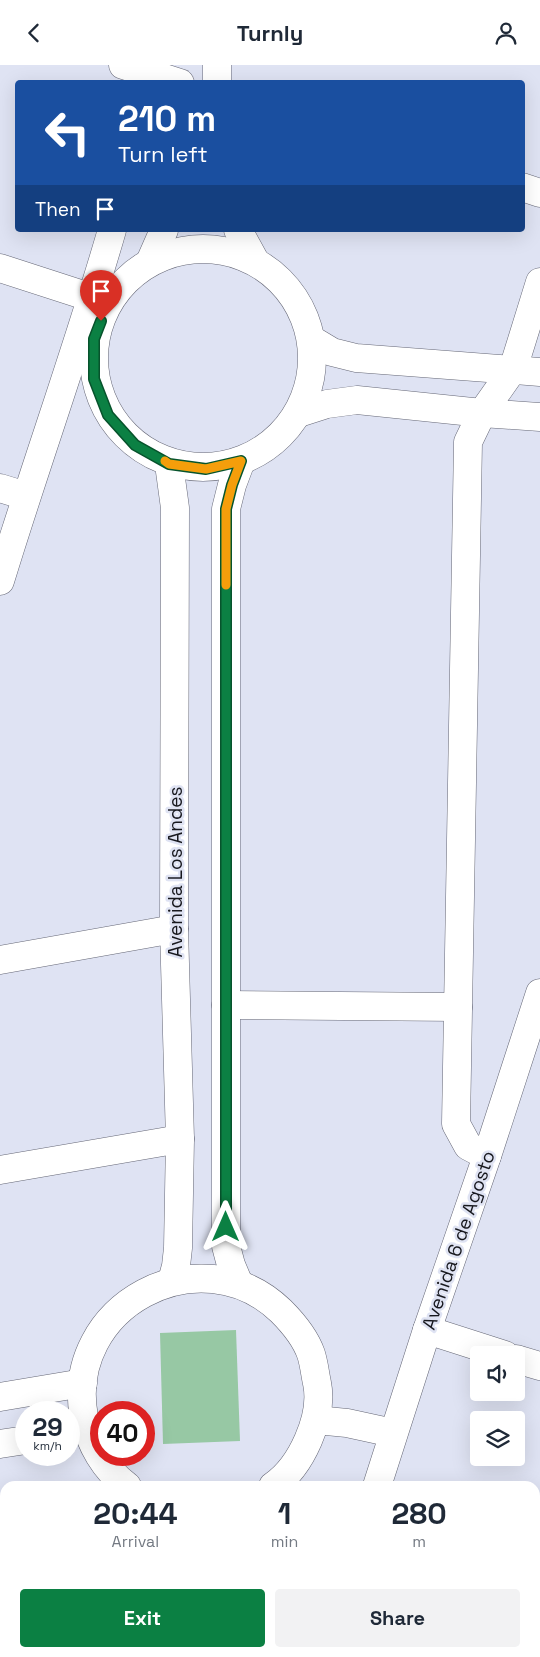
<!DOCTYPE html>
<html lang="en">
<head>
<meta charset="utf-8">
<style>
  body { margin:0; font-family:"Space Grotesk",sans-serif; background:#f2f2f3; color:#1f2937; height:100vh; display:flex; flex-direction:column; font-size:19px; white-space:nowrap }
  * { box-sizing:border-box; margin:0 }
  p { font-size:16px; color:#747a83 }
  .icon { flex:none; width:28px; height:28px; fill:none; stroke:currentColor; stroke-width:2; stroke-linecap:round; stroke-linejoin:round }
  .map { position:relative; flex:1; overflow:hidden }
  .details { position:absolute; left:0px; top:1416px; width:540px; height:176px; display:flex; flex-direction:column; background:#fff; border-radius:15px 15px 0 0; box-shadow:0 5px 20px #0002 }
  .details>* { flex:none }
  .top-card { position:absolute; left:15px; top:15px; width:510px; height:152px; border-radius:5px; box-shadow:0 5px 20px #0002; background:#1a4fa0; color:#fff; overflow:hidden }
  .fabs { position:absolute; left:470px; top:1281px; display:grid; gap:10px }
  .fabs a { display:grid; place-items:center; width:55px; height:55px; border-radius:5px; background:#fff; box-shadow:0 5px 20px #0002; font-size:25px }
  .speed { position:absolute; left:15px; top:1336px; display:flex; gap:10px; font-size:25px; font-weight:700; text-align:center }
  .speed>* { display:grid; place-content:center; width:65px; height:65px; border-radius:50%; background:#fff; box-shadow:0 5px 20px #0002; line-height:1 }
  .speed small { font-size:12px; font-weight:400 }
  .speed .limit { border:8px solid #d22; background:#fff; color:#111 }
  .pin { position:absolute; display:grid; place-items:center; width:42px; height:42px; color:#fff; margin:-51px -21px; border-radius:50% 50% 50% 0; rotate:-45deg; box-shadow:0 0 5px #0007 }
  .pin .icon { rotate:45deg }
  .me { position:absolute; width:55px; margin:-28px; rotate:0deg; stroke-linejoin:round; filter:drop-shadow(0 0 4px #0008) }
  .turn { display:flex; align-items:center; gap:18px; height:105px; padding:0 20px; font-size:22px }
  .turn .icon { width:65px; height:65px; stroke-width:2.5 }
  .turn b { display:block; font-size:35px; line-height:42px }
  .then { display:flex; align-items:center; height:48px; padding:0 20px; background:#0003; gap:10px; font-size:19px }
  .eta { display:flex; justify-content:space-evenly; align-items:center; height:85px; text-align:center }
  .eta b { font-size:30px; font-weight:700; line-height:35px }
  .button { display:flex; gap:10px; margin-top:auto; padding:10px 20px }
  .button a { flex:1; height:58px; border-radius:5px; background:#0b8043; color:#fff; font-size:20px; font-weight:700; line-height:58px; text-align:center }
  .button a+a { background:#f2f2f3; color:#1f2937 }
  header { display:flex; justify-content:space-between; align-items:center; height:65px; padding:0 20px; background:#fff; font-size:22px; font-weight:700 }
  .map>svg:first-child { display:block }
  .green { fill:#97c8a4 }
  .lines { fill:none; stroke-linecap:round; stroke-linejoin:round }
  .minor-casing { stroke:#656776; stroke-width:29 }
  .minor { stroke:#fff; stroke-width:28 }
  .route-casing { stroke:#07532c; stroke-width:12 }
  .route { stroke:#0b8043; stroke-width:9 }
  .slow { stroke:#f59e0b; stroke-width:9 }
  .labels { text-anchor:middle; stroke-width:5; stroke-linejoin:round; paint-order:stroke }
  .street-label { font-size:19px; fill:#17181e; stroke:#dfe3f3 }
</style>
</head>
<body>
<header><svg class="icon" aria-label="back" viewBox="0 0 24 24"><path d="M15 5l-7 7 7 7"/></svg>Turnly<svg class="icon" aria-label="person" viewBox="0 0 24 24"><circle cx="12" cy="8" r="4"/><path d="M4 21q1-7 8-7t8 7"/></svg></header>
<div class="map">
<svg width="540" height="1592" viewBox="0 0 540 1592">
  <rect width="100%" height="100%" fill="#dfe3f3"/>
  <!-- green -->
  <polygon class="green" points="236,1265 240,1376 163,1379 160,1268"/>
  <g class="lines">
    <defs>
      <g id="minor">
        <polyline points="123,0 180,18"/>
        <polyline points="217,18 217,0"/>
        <polyline points="522,122 540,128"/>
        <polyline points="238,165 255,196"/>
        <circle cx="203" cy="293" r="109"/>
        <polyline points="150,197 164,165"/>
        <polyline points="0,203 108,238"/>
        <polyline points="312,275 332,287 356,293 540,307"/>
        <polyline points="299,348 327,339 357,335 482,348 540,352"/>
        <polyline points="169,399 175,443 174,864 180,1074 178,1183 176,1201 172,1216"/>
        <polyline points="0,423 26,431"/>
        <path d="M0 516C36 398 78 283 112 165"/>
        <polyline points="0,895 174,864"/>
        <polyline points="226,940 458,942"/>
        <polyline points="487,1091 468,1081 456,1059 468,377 482,348 513,304 540,217"/>
        <polyline points="0,1105 180,1074"/>
        <polyline points="239,1219 231,1200 226,1181 226,444 232,420 241,396"/>
        <polyline points="427,1265 505,1290"/>
        <polyline points="516,1294 540,1301"/>
        <polyline points="0,1332 83,1318"/>
        <polyline points="316,1355 347,1358 393,1368"/>
        <polyline points="0,1379 26,1375"/>
        <path d="M127 1421C105 1405 90 1379 84 1352 63 1241 200 1168 281 1246 293 1258 305 1272 311 1289 314 1298 315 1309 317 1318 324 1352 301 1402 273 1421"/>
        <polyline points="377,1421 427,1265 487,1091 540,928"/>
        <polyline points="190,1588 190,1592"/>
        <polyline points="46,1592 75,1588"/>
        <polyline points="239,1592 239,1588"/>
        <polyline points="326,1592 327,1588"/>
      </g>
    </defs>
    <!-- minor casing -->
    <use href="#minor" class="minor-casing"/>
    <!-- minor -->
    <use href="#minor" class="minor"/>
  </g>
  <g class="lines">
    <defs>
      <polyline id="route" points="101,256 94,274 94,314 108,350 135,380 169,399 206,404 241,396 232,420 226,444 226,1162"/>
    </defs>
    <!-- route casing -->
    <use href="#route" class="route-casing"/>
    <!-- route -->
    <use href="#route" class="route"/>
    <!-- slow -->
    <polyline class="slow" points="165,396 169,399 206,404 241,396 232,420 226,444 226,520"/>
  </g>
  <g class="labels">
    <!-- street labels -->
    <g class="street-label">
      <text transform="translate(175 807) rotate(-90)" y="7">Avenida Los Andes</text>
      <text transform="translate(458 1175) rotate(-71)" y="7">Avenida 6 de Agosto</text>
    </g>
  </g>
</svg>
<div class="fabs">
<a><svg class="icon" aria-label="sound" viewBox="0 0 24 24"><path d="M4 9h4l5-4v14l-5-4H4zM17 9q2 3 0 6"/></svg></a>
<a><svg class="icon" aria-label="layers" viewBox="0 0 24 24"><path d="M12 4l9 5-9 5-9-5zM3 14l9 5 9-5"/></svg></a>
</div>
<div class="speed"><div>29<small>km/h</small></div><div class="limit">40</div></div>
<div class="pin" style="left:101px;top:256px;background:#d93025"><svg class="icon" aria-label="arrive" viewBox="0 0 24 24"><path d="M6 21V4h12l-3 4 3 4H6"/></svg></div>
<svg class="me" style="left:226px;top:1162px" viewBox="-20 -20 40 40"><path d="M0-17L14 15 0 8-14 15z" fill="#0b8043" stroke="#fff" stroke-width="4"/></svg>
<div class="top-card">
<div class="turn"><svg class="icon" aria-label="left" viewBox="0 0 24 24"><path d="M17 20v-9H6M10 6l-5 5 5 5"/></svg><div><b>210 m</b>Turn left</div></div>
<div class="then">Then<svg class="icon" aria-label="arrive" viewBox="0 0 24 24"><path d="M6 21V4h12l-3 4 3 4H6"/></svg></div>
</div>
<section class="details">
<div class="eta">
<div><b>20:44</b><p>Arrival</p></div>
<div><b>1</b><p>min</p></div>
<div><b>280</b><p>m</p></div>
</div>
<div class="button"><a>Exit</a><a>Share</a></div>
</section>
</div>
</body>
</html>
